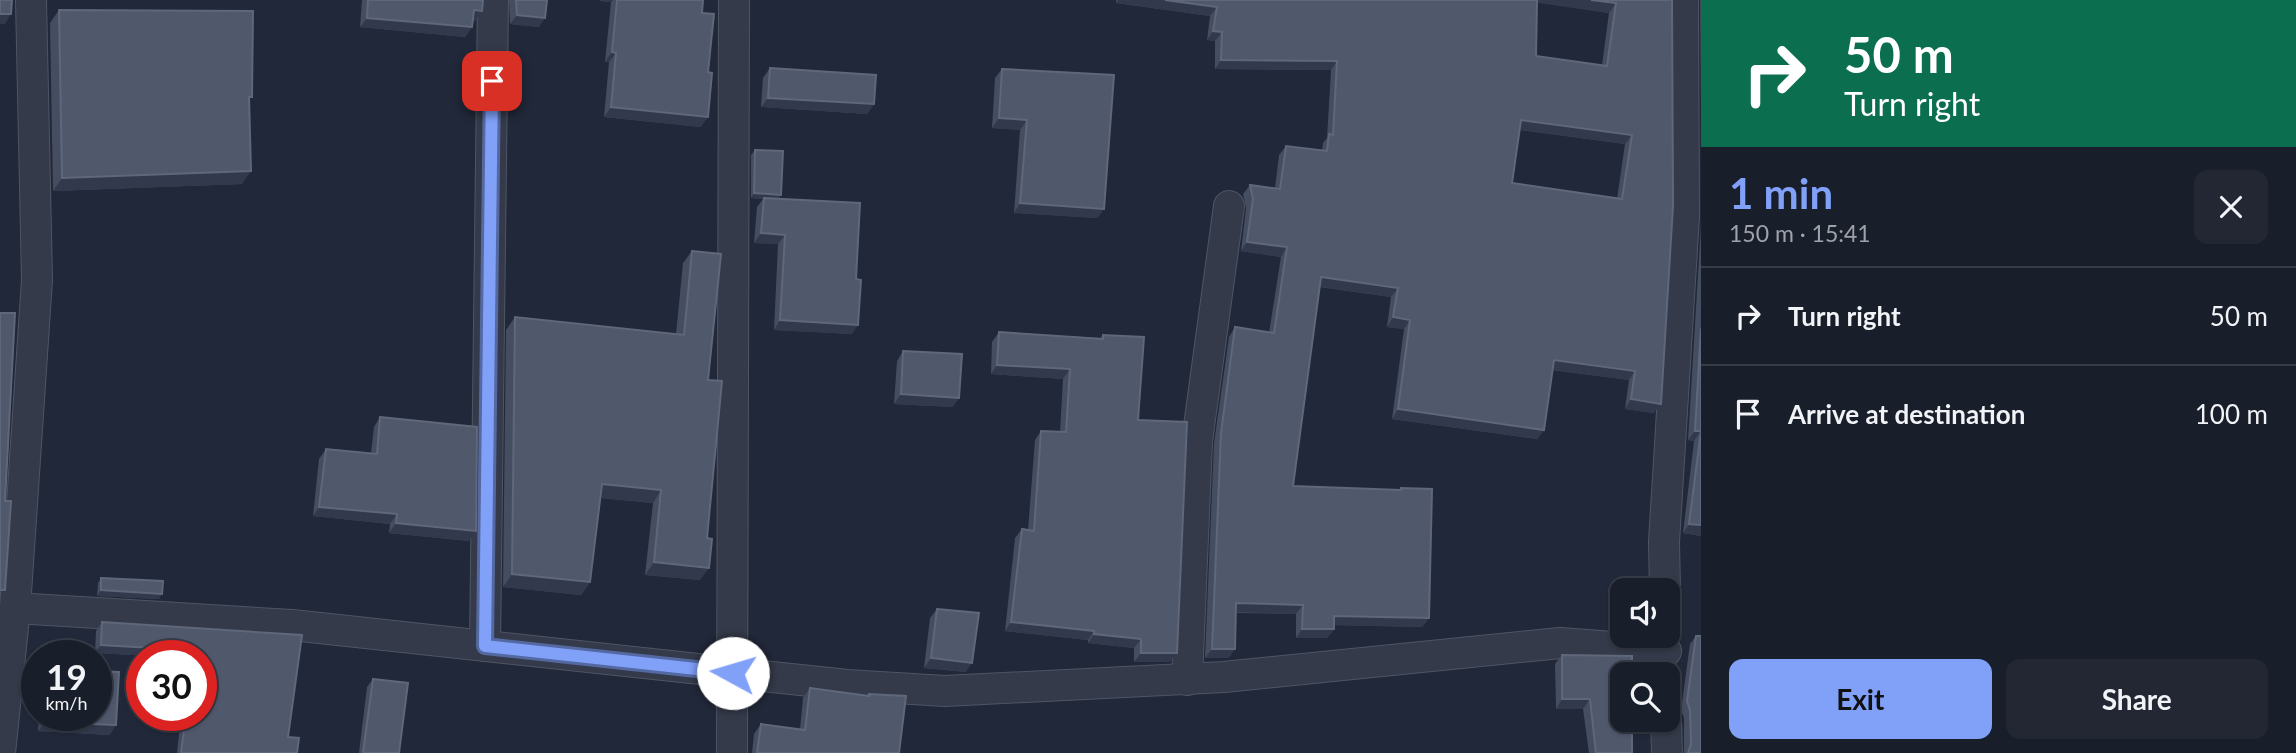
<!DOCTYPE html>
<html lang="en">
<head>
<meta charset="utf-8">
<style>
  body { margin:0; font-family:Lato,sans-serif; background:#222733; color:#f1f3f6; height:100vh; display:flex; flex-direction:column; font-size:26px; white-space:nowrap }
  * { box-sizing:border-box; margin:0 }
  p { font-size:23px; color:#9fa2a9 }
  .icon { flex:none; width:38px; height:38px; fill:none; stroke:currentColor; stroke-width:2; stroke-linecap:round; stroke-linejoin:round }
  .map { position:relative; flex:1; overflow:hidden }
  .panel { display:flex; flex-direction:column; background:#191e2b; width:595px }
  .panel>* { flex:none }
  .top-card { background:#0b6e4f; color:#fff; overflow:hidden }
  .tools { position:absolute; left:1610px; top:578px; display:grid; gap:14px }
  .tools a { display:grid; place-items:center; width:70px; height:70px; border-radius:14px; background:#191e2b; box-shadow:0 2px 5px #0004,0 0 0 2px #373c47; font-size:35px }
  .speed { position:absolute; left:21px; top:640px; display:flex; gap:14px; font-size:35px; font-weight:700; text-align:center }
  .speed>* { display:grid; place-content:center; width:91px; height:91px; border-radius:50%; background:#191e2b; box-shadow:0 2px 5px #0004,0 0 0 2px #373c47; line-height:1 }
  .speed small { font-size:18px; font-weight:400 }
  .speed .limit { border:10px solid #d22; background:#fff; color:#111 }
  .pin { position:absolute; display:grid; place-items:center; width:60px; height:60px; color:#fff; margin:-30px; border-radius:14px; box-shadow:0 4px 10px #0006 }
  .me { position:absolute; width:77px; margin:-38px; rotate:276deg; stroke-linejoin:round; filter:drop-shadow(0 0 5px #0008) }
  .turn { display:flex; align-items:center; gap:24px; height:147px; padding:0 28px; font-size:32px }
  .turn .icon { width:91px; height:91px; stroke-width:2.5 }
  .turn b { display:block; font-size:49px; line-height:60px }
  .round { display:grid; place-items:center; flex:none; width:74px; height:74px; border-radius:14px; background:#222733 }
  .head { display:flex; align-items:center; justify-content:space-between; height:119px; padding:0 28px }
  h1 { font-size:42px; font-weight:700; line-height:52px; color:#81a0f8 }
  .button { display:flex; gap:14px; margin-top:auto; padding:14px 28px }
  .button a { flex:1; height:80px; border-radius:14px; background:#81a0f8; color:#111; font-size:28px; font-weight:700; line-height:80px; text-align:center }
  .button a+a { background:#222733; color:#f1f3f6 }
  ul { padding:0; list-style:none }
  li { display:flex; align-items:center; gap:21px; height:98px; padding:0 28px; border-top:2px solid #373c47 }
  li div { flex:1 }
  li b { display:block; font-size:26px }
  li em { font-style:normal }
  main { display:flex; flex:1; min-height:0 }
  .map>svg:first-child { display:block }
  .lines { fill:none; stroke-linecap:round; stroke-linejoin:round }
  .street-casing { stroke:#4f5564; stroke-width:32 }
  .street { stroke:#343a49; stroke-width:30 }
  .wall { fill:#454d61; fill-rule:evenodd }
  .shaded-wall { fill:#32394c }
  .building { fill:#50586c; stroke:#5f677a; stroke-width:2; fill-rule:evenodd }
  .route-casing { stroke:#5468a1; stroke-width:18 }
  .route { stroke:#81a0f8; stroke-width:12 }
</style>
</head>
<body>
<main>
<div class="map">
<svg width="1701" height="753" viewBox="0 0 1701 753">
  <rect width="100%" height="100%" fill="#212839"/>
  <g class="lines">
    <defs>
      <g id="street">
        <polyline points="1665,590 1664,542 1684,216 1683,0"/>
        <polyline points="15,608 292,625 847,685 945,691 1224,677 1560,643 1666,651"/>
        <polyline points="485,646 493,0"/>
        <polyline points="1187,680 1197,441 1229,206"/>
        <polyline points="1666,719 1667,753"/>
        <polyline points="0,753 15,608 37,280 31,0"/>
        <polyline points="732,753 734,0"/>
      </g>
    </defs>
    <!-- street casing -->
    <use href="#street" class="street-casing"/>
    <!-- street -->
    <use href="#street" class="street"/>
  </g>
  <!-- wall -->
  <g class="wall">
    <polygon points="362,0 483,0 482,11 475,21 473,20 472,27 465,37 360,27"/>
    <polygon points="509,0 547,0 539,27 510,24"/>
    <polygon points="600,0 703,0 702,13 701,127 604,117 609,62 605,62 611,2 600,1"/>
    <path d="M1116 0H1672L1654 413 1625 409 1629 380 1552 370 1544 430 1537 439 1392 419 1404 329 1387 327 1391 297 1319 287 1293 486 1399 490 1401 488 1429 618 1422 627 1334 625V629L1327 638H1296V614L1236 613 1229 658H1205L1214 443 1229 337 1235 327 1269 333 1281 257 1241 251 1246 208 1243 194 1250 185 1275 188 1279 155 1286 146 1322 151 1323 143 1327 138 1331 70 1215 69V41L1207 40 1210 16 1116 3ZM1537 2 1609 13 1602 65 1536 56ZM1520 130 1625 144 1617 199 1512 183Z"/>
    <polygon points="1700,0 1701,0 1701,108"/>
    <polygon points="59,10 249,101 242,184 53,191 50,23"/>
    <polygon points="770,68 874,104 867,114 761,107 763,78"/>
    <polygon points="1002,69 1104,209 1097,218 1014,213 1020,130 992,128 995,78"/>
    <polygon points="755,150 781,195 778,199 852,334 774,330 778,244 754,243 757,207 763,199 751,198 751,155"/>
    <polygon points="1701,225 1701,536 1683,533 1694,441 1688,440"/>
    <polygon points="692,251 708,380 707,538 700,580 645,575 653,503 600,498 590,582 581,595 503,587 506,330 515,317 676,334 683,263"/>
    <polygon points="999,332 1100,338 1103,335 1138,420 1170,662 1134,662 1134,648 1088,643 1088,640 1005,631 1015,538 1022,529 1028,530 1035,440 1041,431 1060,432 1063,379 991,374 992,342"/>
    <polygon points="903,351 953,407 894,404 897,361"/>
    <polygon points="380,417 469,541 389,533 390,524 313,516 319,459 326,449 371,454 374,427"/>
    <polygon points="101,578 159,599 97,596 98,583"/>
    <polygon points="937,609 966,672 924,668 930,618"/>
    <polygon points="102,622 302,635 288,737 297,753 177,753 181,716 201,716 201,656 153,656 95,653 96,631"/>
    <polygon points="1696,636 1701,753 1684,753 1684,718 1681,710 1690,644"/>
    <polygon points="1562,655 1632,753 1589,753 1583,709 1556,709 1555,664"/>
    <polygon points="373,679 399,753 359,753 367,687"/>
    <polygon points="810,688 868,696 869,694 899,753 752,753 754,734 761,724 800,729 803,698"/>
    <polygon points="39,716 96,716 110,735 38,731"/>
  </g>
  <!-- shaded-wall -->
  <g class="shaded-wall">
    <polygon points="601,0 613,0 611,2 600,1"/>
    <polygon points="1118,0 1165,0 1217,7 1210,16 1116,3"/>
    <polygon points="1532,0 1591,0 1616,3 1609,13 1531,2"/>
    <polygon points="474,10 482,11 475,21 467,20"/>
    <polygon points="0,14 11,14 5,24 0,24"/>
    <polygon points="517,15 545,18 539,27 510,24"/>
    <polygon points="367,18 472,27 465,37 360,27"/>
    <polygon points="1213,31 1222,32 1215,41 1207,40"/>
    <polygon points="612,52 616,53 609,62 605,62"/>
    <polygon points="1221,60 1337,61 1331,70 1215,69"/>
    <polygon points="768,98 874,104 867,114 761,107"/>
    <polygon points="611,107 708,117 701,127 604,117"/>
    <polygon points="999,118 1027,120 1020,130 992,128"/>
    <polygon points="1521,120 1632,135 1625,144 1515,129"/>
    <polygon points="251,171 242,184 53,191 62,178"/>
    <polygon points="754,193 781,195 777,200 751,198"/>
    <polygon points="1020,203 1104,209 1097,218 1014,213"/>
    <polygon points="761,233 785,235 778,244 754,243"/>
    <polygon points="1247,242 1287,247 1281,257 1241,251"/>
    <polygon points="1321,277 1398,288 1391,297 1314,286"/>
    <polygon points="1393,317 1410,320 1404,329 1387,327"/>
    <polygon points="780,320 858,325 852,334 774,330"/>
    <polygon points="1554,360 1635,371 1629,380 1547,369"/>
    <polygon points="997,365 1070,369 1063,379 991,374"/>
    <polygon points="901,394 959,398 953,407 894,404"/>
    <polygon points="1631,399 1661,404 1654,413 1625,409"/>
    <polygon points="1398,409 1544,430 1537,439 1392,419"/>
    <polygon points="1695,431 1701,431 1694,441 1688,440"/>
    <polygon points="602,484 661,490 653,503 593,497"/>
    <polygon points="319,507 397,514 390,524 313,516"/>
    <polygon points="396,523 476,531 469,541 389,533"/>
    <polygon points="1689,524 1701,525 1701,536 1683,533"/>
    <polygon points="654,562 709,568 700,580 645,575"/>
    <polygon points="512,574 590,582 581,595 503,587"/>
    <polygon points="101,590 162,594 159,599 97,596"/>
    <polygon points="1236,603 1303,605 1296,614 1230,612"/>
    <polygon points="1334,616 1429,618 1422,627 1328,625"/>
    <polygon points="1011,622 1094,631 1088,640 1005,631"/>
    <polygon points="1302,629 1334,629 1327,638 1296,638"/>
    <polygon points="1094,634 1141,639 1134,648 1088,643"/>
    <polygon points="101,645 188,650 183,656 153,656 95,653"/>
    <polygon points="1212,649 1235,649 1229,658 1205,658"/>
    <polygon points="1141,653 1177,653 1170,662 1134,662"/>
    <polygon points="931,658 972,663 966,672 924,668"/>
    <polygon points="1562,699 1590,699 1583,709 1556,709"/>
    <polygon points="45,722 116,725 110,735 38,731"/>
  </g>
  <!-- building -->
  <g class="building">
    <polygon points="0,0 12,0 11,14 0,14"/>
    <polygon points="368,0 483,0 482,11 474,10 472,27 367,18"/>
    <polygon points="516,0 547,0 545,18 517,15"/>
    <polygon points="617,0 703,0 702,13 714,14 708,72 712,73 708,117 611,107 616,53 612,52"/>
    <path d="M1165 0H1537L1536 56 1607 66 1616 3 1591 0H1672L1673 206 1661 404 1631 399 1635 371 1554 360 1544 430 1398 409 1410 320 1393 317 1398 288 1321 277 1293 486 1401 490V488L1432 489 1429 618 1334 616V629H1302L1303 605 1236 603 1235 649H1212L1221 433 1235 327 1274 333 1287 247 1247 242 1253 199 1250 185 1280 189 1286 146 1327 151 1329 134 1333 135 1337 61 1221 60 1222 32 1213 31 1217 7ZM1521 120 1632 135 1622 199 1512 183Z"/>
    <polygon points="59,10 253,11 252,97 249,97 251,171 62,178"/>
    <polygon points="770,68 876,75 874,104 768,98"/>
    <polygon points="1002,69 1114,75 1104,209 1020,203 1027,120 999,118"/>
    <polygon points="755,150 783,151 781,195 754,193"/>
    <polygon points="764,198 860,203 856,279 861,280 858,325 780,320 785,235 761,233"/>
    <polygon points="692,251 721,254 708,380 722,381 707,538 712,539 709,568 654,562 661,490 602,484 590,582 512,574 515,317 684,335"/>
    <polygon points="0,313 15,313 5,501 11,501 5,590 0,590"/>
    <polygon points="1701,328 1701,525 1689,524 1701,431 1695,431"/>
    <polygon points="999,332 1103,339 1103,335 1144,337 1138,420 1187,422 1177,653 1141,653 1141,639 1094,634 1094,631 1011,622 1022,529 1034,531 1041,431 1066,432 1070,369 997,365"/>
    <polygon points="903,351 962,354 959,398 901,394"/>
    <polygon points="380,417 477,427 476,531 396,523 397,514 319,507 326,449 377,454"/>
    <polygon points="101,578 163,581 162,594 101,590"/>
    <polygon points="937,609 979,613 972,663 931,658"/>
    <polygon points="102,622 302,635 288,737 299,738 297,753 181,753 186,716 201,716 201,656 187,656 188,650 101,645"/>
    <polygon points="1696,636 1701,636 1701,753 1688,753 1691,744 1690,710 1687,701"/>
    <polygon points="1562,655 1632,656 1632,674 1622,674 1622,719 1632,719 1632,753 1596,753 1590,699 1562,699"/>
    <polygon points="96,671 119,672 116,725 45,722 45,716 96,716"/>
    <polygon points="373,679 408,683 399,753 363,753"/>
    <polygon points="810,688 869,696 869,694 906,696 899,753 757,753 761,724 805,730"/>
  </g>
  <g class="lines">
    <defs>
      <polyline id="route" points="492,81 485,646 733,673"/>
    </defs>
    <!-- route casing -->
    <use href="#route" class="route-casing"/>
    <!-- route -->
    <use href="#route" class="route"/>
  </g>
</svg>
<div class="tools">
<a><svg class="icon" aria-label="sound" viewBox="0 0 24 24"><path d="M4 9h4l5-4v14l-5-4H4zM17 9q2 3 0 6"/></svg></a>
<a><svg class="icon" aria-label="search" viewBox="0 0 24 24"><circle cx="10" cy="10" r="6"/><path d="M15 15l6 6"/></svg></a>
</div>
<div class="speed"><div>19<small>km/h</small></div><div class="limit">30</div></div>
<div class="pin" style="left:492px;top:81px;background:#d93025"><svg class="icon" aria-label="arrive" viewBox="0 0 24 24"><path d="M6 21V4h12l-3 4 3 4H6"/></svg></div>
<svg class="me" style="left:733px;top:673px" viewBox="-20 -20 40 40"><circle r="19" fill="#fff"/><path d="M0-13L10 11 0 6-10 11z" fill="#81a0f8"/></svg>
</div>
<section class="panel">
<div class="top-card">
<div class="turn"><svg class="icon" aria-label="right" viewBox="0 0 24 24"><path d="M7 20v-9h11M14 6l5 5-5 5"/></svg><div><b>50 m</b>Turn right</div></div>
</div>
<div class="head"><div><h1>1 min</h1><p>150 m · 15:41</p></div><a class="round"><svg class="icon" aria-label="close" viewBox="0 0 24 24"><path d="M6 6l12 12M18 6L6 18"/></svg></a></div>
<ul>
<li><svg class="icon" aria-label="right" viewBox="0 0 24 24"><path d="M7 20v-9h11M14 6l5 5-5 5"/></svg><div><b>Turn right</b></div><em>50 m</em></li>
<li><svg class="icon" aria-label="arrive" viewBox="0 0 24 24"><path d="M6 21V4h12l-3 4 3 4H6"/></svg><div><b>Arrive at destination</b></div><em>100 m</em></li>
</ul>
<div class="button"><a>Exit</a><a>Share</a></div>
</section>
</main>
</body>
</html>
